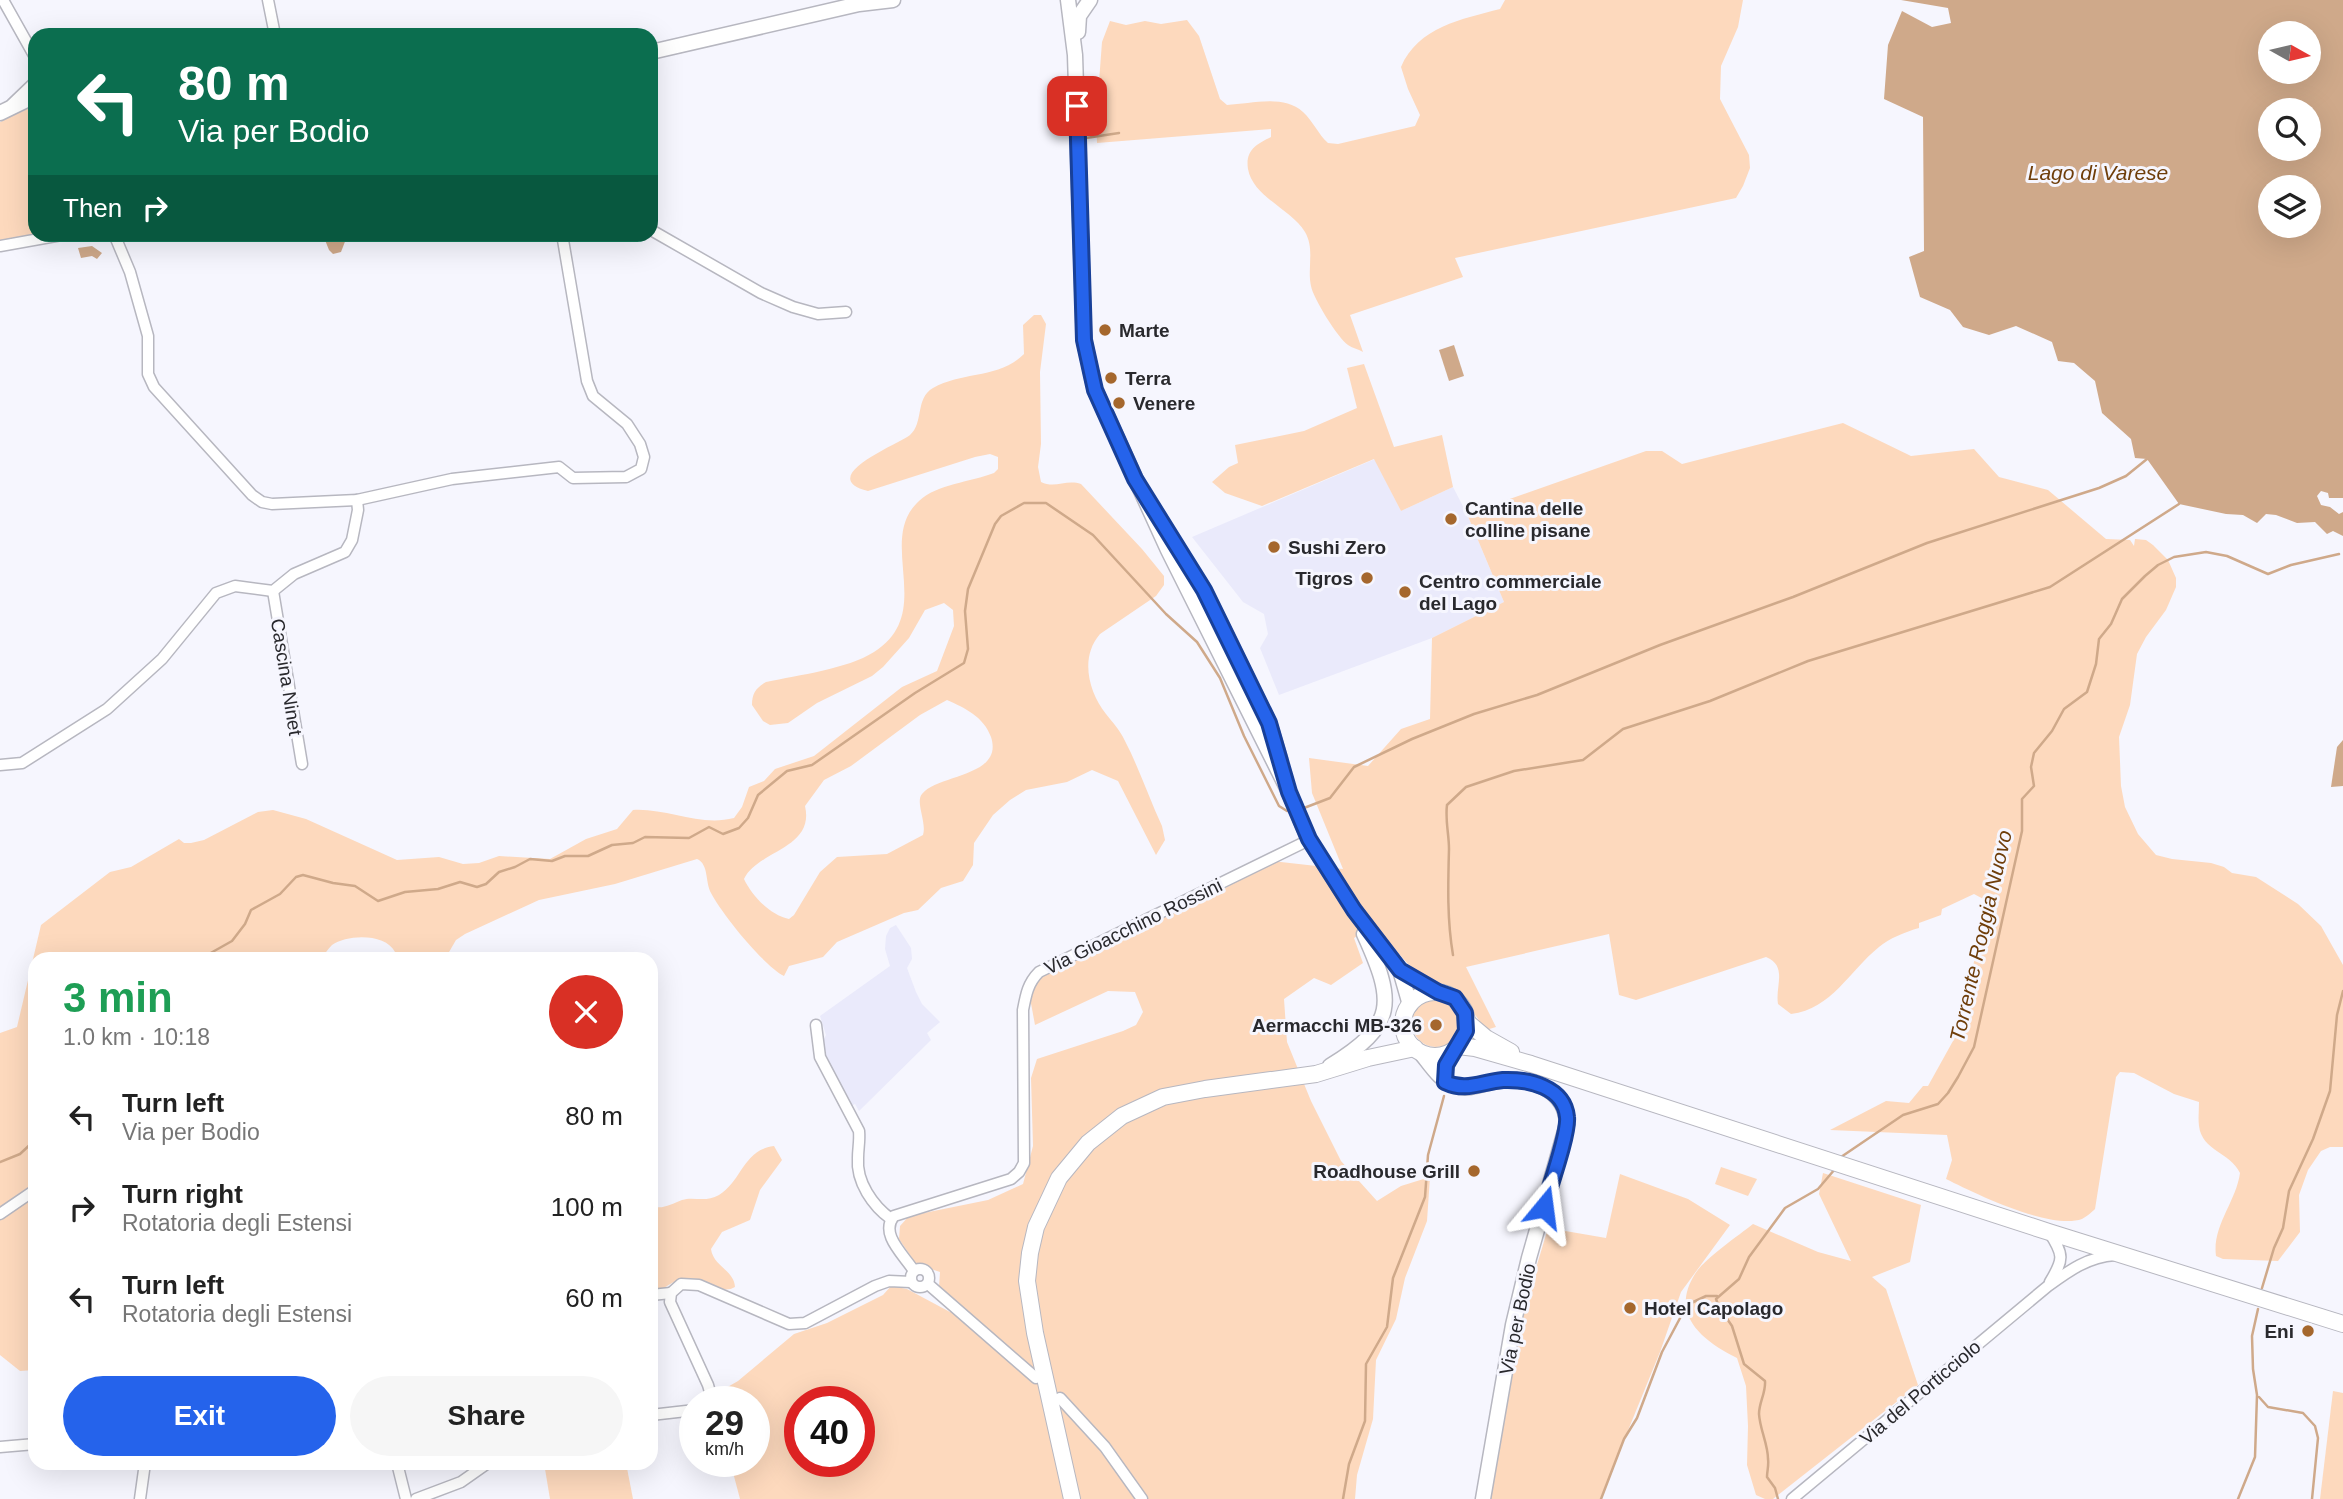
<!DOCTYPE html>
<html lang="en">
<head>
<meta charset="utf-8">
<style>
  body { margin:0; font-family:Arial,sans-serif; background:#f6f6f6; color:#222; height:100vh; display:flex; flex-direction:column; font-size:26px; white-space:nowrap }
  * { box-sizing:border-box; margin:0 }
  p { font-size:23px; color:#767676 }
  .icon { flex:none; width:38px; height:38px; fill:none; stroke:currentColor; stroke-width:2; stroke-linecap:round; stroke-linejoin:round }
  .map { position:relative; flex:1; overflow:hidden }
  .details { position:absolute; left:28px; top:952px; width:630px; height:518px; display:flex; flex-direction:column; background:#fff; border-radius:21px; box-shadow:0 7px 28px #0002 }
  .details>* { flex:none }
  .top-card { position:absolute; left:28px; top:28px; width:630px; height:214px; border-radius:21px; box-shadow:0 7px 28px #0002; background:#0b6e4f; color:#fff; overflow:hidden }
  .needle { width:46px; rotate:98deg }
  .controls { position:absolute; left:2258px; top:21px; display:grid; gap:14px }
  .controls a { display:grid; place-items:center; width:63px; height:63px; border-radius:50%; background:#fff; box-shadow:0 7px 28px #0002; font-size:35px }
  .speed { position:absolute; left:679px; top:1386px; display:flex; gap:14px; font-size:35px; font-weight:700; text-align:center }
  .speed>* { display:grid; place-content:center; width:91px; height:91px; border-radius:50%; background:#fff; box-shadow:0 7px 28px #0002; line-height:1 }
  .speed small { font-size:18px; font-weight:400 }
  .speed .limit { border:10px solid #d22; background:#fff; color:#111 }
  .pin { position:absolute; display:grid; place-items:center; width:60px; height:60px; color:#fff; margin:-30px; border-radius:14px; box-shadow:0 4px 10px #0006 }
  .me { position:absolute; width:77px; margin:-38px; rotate:16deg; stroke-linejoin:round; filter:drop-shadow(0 0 5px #0008) }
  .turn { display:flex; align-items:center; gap:24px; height:147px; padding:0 35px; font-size:32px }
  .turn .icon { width:91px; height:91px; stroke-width:2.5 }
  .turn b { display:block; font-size:49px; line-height:60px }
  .then { display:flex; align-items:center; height:66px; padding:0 35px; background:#0003; gap:14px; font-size:26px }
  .round { display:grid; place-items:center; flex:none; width:74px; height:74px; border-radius:37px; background:#f6f6f6 }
  .summary { display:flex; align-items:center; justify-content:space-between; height:119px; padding:0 35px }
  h1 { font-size:42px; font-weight:700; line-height:52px; color:#1e9e55 }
  .primary-button { display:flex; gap:14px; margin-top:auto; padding:14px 35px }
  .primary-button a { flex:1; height:80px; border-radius:42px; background:#2563eb; color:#fff; font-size:28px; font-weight:700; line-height:80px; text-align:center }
  .primary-button a+a { background:#f6f6f6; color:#222 }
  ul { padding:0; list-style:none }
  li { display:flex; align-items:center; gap:21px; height:91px; padding:0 35px }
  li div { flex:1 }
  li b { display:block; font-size:26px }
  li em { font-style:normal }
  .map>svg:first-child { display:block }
  .built { fill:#eaeafb }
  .green { fill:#fdd9bd; fill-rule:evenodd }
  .water { fill:#cfa98a; fill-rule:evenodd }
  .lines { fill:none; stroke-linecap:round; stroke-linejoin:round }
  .stream { stroke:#cfa98a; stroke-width:2.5 }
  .street-casing { stroke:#b7b7c0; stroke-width:13 }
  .secondary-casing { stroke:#b7b7c0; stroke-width:17 }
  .primary-casing { stroke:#b7b7c0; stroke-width:18 }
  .street { stroke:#fff; stroke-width:10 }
  .secondary { stroke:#fff; stroke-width:14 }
  .primary { stroke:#fff; stroke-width:16 }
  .route-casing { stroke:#184099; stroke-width:18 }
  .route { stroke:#2563eb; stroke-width:12 }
  .poi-dot { fill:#a5672d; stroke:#f6f6fe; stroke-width:2.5 }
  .labels { text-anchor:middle; stroke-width:6; stroke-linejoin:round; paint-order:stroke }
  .poi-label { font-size:19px; font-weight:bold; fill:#29292d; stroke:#f6f6fe; text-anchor:start }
  .street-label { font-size:19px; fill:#29292d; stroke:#f6f6fe }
  .water-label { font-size:21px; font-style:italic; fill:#6f3e0a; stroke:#f6f6fe }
</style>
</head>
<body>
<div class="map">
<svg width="2343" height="1499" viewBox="0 0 2343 1499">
  <rect width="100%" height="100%" fill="#f6f6fe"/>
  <!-- built -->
  <g class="built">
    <polygon points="1375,459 1401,511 1453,487 1467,514 1504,602 1432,638 1279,695 1260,648 1268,634 1264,614 1243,602 1192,537"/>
    <polygon points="896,925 911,948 912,959 907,968 916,992 922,1004 940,1022 927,1033 931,1040 859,1111 855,1104 851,1106 827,1064 825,1049 823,1049 823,1041 826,1035 820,1016 890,966 885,949 886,936 890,928"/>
  </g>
  <!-- green -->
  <g class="green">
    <path d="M1505 0H1743L1738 27 1721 66 1720 99 1749 155 1750 168 1743 186 1736 198 1455 258 1463 277 1350 315 1363 352C1358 349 1352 348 1348 345 1338 338 1313 298 1311 286 1307 268 1315 249 1305 232 1291 209 1253 197 1248 169 1245 150 1257 144 1271 137V129L1097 143 1096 122 1102 42 1110 21 1126 25 1145 21 1161 24 1187 20 1199 36 1220 99 1227 105C1251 104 1283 94 1303 112 1313 121 1318 134 1328 143L1338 144 1415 126 1420 115 1408 89 1401 67C1418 27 1462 19 1500 9Z"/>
    <polygon points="31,107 35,113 35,234 0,242 0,122"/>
    <path d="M1034 315H1041L1046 324 1040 372 1041 444 1038 467 1041 482C1055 489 1066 479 1081 484L1142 549 1164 576V585L1156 596 1100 634C1080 657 1088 691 1106 714 1113 723 1120 730 1125 741 1139 768 1149 798 1162 826L1165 840 1156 855 1118 781 1092 770 1067 782 1026 790 1010 800 993 815 974 843 973 865 963 881 941 888 918 910 904 913 837 942 823 957 789 966 784 976C763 965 722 914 711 893 705 882 709 864 697 859L615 884 539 900 465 934 456 940 445 959H393L395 952C386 933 347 934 332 945 328 949 324 954 322 959H35V1370L20 1371 0 1355V1033L17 1027 41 925 110 872 131 867 179 839 184 843H191L204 840 258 812 273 810 306 819 397 860 439 857 463 864 479 863 499 856 550 859 586 839 617 829 633 810C667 808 700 827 734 818L742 807 749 787 764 781 775 769 814 756 902 687 937 671 954 626 953 610 944 603 925 610 909 638 883 667 872 676 817 703 788 723 770 725 763 721 752 705C752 693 756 688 766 682 799 675 847 669 874 652 937 612 875 541 919 501 937 484 971 482 994 473L998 469V457L990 454 975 457 868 491C814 477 899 444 910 435 924 423 915 398 933 388 963 371 999 379 1024 354L1023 325ZM947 700C965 708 984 717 991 737 1004 777 938 774 922 794 915 802 927 822 923 835L887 854 837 857 820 872 794 915 789 919C770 915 752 896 744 879 758 850 815 849 805 806L824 780 851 766 920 715Z"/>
    <polygon points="1364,364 1394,447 1442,435 1453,487 1401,511 1374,459 1262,506 1225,493 1212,482 1229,467 1238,463 1235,445 1304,431 1357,408 1347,368"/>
    <path d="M1843 423 1911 456 1974 449 1999 477 2048 490 2106 539 2130 540 2134 546 2135 539 2146 540 2153 545 2168 560 2176 578V587L2166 610 2146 637 2137 654 2130 705 2119 737 2121 786 2125 807 2138 834 2156 855 2172 859 2211 863 2224 867 2232 873 2256 877 2298 904 2321 926 2343 965V1147H2330L2321 1151 2308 1170 2299 1195 2300 1232 2278 1261 2223 1259 2216 1256C2212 1226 2236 1202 2240 1173 2230 1152 2202 1151 2199 1126 2198 1118 2199 1110 2199 1102L2174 1094 2134 1073 2120 1072 2116 1077 2095 1209C2092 1212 2086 1217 2082 1219 2050 1230 1976 1194 1946 1179L1952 1160 1947 1135 1830 1130 1886 1101 1909 1103 1923 1086H1928L1953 1041 1975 958 1977 940 1986 918 1987 901 1974 894 1942 909 1941 915 1919 923V928C1905 932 1890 938 1879 947 1849 971 1832 1009 1791 1014L1778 1004C1775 986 1788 966 1766 957L1636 1000 1619 995 1609 934 1466 967 1496 1027 1486 1030 1463 998 1452 991 1434 985 1408 964 1374 926 1354 938 1363 963 1331 985 1314 978 1284 999 1287 1042 1311 1101 1341 1161 1377 1201 1401 1186 1430 1177 1427 1221 1405 1278 1396 1319 1376 1360 1373 1419 1357 1475 1355 1499H740L730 1461H754V1402H716L719 1392 738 1381 794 1334 827 1323 883 1295 891 1286 907 1289 950 1312 964 1308 939 1287 940 1272 916 1264 899 1239 900 1226 909 1216 988 1200 1023 1184 1033 1146 1031 1078 1037 1059 1123 1031 1136 1025 1143 1012 1135 992 1108 991 1035 1025 1030 998 1038 978 1222 890 1272 861 1343 869 1312 793 1309 758 1368 766 1401 729 1430 719 1432 638 1504 602 1467 514 1646 451H1662L1682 464ZM800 1402H859V1461H800Z"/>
    <circle cx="1436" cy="1023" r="24"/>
    <path d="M774 1146 782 1160 760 1190 750 1220 722 1232 711 1249C713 1266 734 1270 735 1287 722 1295 706 1281 692 1279 675 1276 665 1290 651 1295V1206C663 1210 671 1204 682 1200 694 1196 705 1203 719 1195 742 1181 743 1150 774 1146Z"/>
    <polygon points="1721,1167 1757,1179 1748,1196 1715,1184"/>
    <path d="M1823 1173 1921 1205 1910 1262 1872 1277 1886 1289 1918 1385 1773 1499H1765L1756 1495 1747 1465 1748 1426 1746 1386 1737 1358C1703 1341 1669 1315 1695 1274 1705 1258 1738 1236 1753 1224L1818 1252 1851 1261 1819 1194Z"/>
    <polygon points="1620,1174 1688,1199 1730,1225 1681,1292 1660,1352 1600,1499 1490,1499 1519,1325 1548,1228 1606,1238"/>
    <polygon points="2333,1391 2343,1393 2343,1499 2320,1499"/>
    <polygon points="544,1463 626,1463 633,1499 550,1499"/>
  </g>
  <!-- water -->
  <g class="water">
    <path d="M1901 0H2343V498H2329L2328 493 2321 491 2317 496 2321 505 2330 507 2339 514 2343 512V536L2333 531 2327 534 2315 522 2297 523 2276 515 2266 514 2257 523 2243 515 2226 514 2179 504 2147 459 2135 458 2131 439 2102 413 2095 381 2074 363 2058 361 2052 342 2016 326 1989 335 1963 327 1950 310 1920 297 1909 257 1924 251 1923 117 1884 99 1888 45 1902 11 1932 27 1951 23 1948 8ZM2270 33H2308V72H2270ZM2270 110H2308V149H2270ZM2270 187H2308V226H2270Z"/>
    <polygon points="323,235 343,235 346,239 341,252 333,254 329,250"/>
    <polygon points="92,246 102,253 97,259 92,256 81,258 78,248"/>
    <polygon points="1454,345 1464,376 1449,381 1439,350"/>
    <polygon points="2343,740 2343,786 2331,787 2337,747"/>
  </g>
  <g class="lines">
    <!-- stream -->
    <g class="stream">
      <polyline points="1086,138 1119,133"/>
      <polyline points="1304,808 1330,798 1354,767 1412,739 1474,714 1537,695 1660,645 1793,597 1927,543 2099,488 2126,476 2147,459"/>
      <path d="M1453 955C1447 920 1448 885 1449 849 1449 834 1445 820 1447 805L1466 787 1514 771 1583 760 1623 729 1710 701 1808 661 2050 587 2179 504"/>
      <polyline points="200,959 232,941 245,924 251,910 280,894 296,877 303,875 333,883 355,886 378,901 405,892 438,889 460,882 477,887 486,884 499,872 515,867 530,859 552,861 565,856 588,856 612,845 633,843 645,837 689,838 709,827 723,834 739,828 748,818 758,795 787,771 812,765 915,693 964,663 968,649 965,611 968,589 995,524 1001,516 1024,503 1046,503 1093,535 1166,614 1197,642 1220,678 1244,736 1279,806 1287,811"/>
      <polyline points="1841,1157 1903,1115 1938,1104 1948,1093 1958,1077 1974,1047 2022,831 2022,799 2034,786 2031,767 2034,753 2052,731 2064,709 2087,692 2096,664 2099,639 2111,624 2122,599 2145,576 2158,565 2174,557 2206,552 2227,556 2268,574 2291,565 2339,554"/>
      <polyline points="0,1162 20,1154 35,1140"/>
      <polyline points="2262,1288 2274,1248 2283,1228 2289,1191 2313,1139 2330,1091 2337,1015 2343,991"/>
      <polyline points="2259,1397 2268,1407 2303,1413 2315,1426 2318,1438 2312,1499"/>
      <polyline points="1343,1499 1349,1464 1365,1421 1366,1364 1387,1327 1393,1278 1425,1197 1428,1155 1444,1096"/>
      <polyline points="1601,1499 1624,1439 1637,1418 1662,1352 1687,1305 1706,1296 1717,1296"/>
      <path d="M1778 1499 1775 1488 1767 1477C1767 1471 1769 1465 1768 1459 1768 1444 1760 1430 1759 1414 1759 1402 1766 1393 1765 1381L1744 1364 1732 1326 1719 1307 1716 1299 1739 1279 1749 1257 1785 1208 1818 1189 1835 1169"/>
      <polyline points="2238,1499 2255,1457 2257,1395 2253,1369 2252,1336 2258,1309"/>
    </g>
    <defs>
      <g id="street">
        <polyline points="3,0 35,57"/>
        <polyline points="268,0 275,35"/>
        <polyline points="12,104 35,82"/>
        <polyline points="651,230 761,293 793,307 818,314 846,312"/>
        <polyline points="114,234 130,272 148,336 148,374 154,387 252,495 262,502 272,504 357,500 452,479 559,467 573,478 626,477 641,469 644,457 640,444 627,424 593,396 587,381 562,234"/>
        <polyline points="0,246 67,234"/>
        <polyline points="273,591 302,764"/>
        <polyline points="0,765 22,763 107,709 162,659 216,593 235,586 273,591 294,574 345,552 352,540 358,510 357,500"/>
        <path d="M816 1025 820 1057 859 1131C860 1141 858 1148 858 1158 856 1182 873 1206 891 1219"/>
        <polyline points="0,1214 35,1190"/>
        <path d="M2049 1232C2064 1255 2064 1259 2050 1282"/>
        <circle cx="920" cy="1278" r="9"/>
        <path d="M914 1271C904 1255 879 1234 894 1216L1011 1179 1019 1172 1024 1163 1023 1010C1026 994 1028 983 1039 972L1309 840"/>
        <polyline points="928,1284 1036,1378"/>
        <polyline points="651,1295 671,1293"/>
        <polyline points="1060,1398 1105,1447 1142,1499"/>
        <polyline points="708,1402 710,1392 708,1385 670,1302 671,1293 681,1284 699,1285 789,1324 805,1323 875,1286 889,1281 911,1282"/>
        <polyline points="651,1415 695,1410"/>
        <polyline points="0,1447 35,1444"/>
        <polyline points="397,1463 406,1499"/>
        <polyline points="140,1499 145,1463"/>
        <polyline points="416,1499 461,1482 488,1463"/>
        <path d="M1792 1499 2048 1286C2070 1270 2088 1257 2115 1255"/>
      </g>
      <g id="secondary">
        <polyline points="1068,0 1075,55 1084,340 1095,390 1168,550 1289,792 1309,840 1354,910 1400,970 1438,992"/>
        <polyline points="1078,32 1079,16 1090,0"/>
        <polyline points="651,52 859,4 893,0"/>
        <polyline points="0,113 35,96"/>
        <polyline points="1175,546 1204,590 1269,723 1280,759"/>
        <polyline points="1400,970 1410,1005"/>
        <path d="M1420 1052C1430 1064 1440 1081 1455 1086 1471 1091 1488 1081 1504 1080 1534 1079 1566 1090 1567 1124L1529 1258 1513 1325 1483 1499"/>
        <path d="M1330 1066C1397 1025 1395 1002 1364 934"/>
        <polyline points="1445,1082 1446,1065 1453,1050"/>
      </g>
      <g id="primary">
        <circle cx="1435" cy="1024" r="32"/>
        <polyline points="1467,1022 1486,1038 1511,1052"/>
        <polyline points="1458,1046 1475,1048 1531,1064 2049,1232 2343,1324"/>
        <polyline points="1072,1499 1035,1333 1027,1281 1030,1253 1036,1227 1059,1178 1088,1143 1122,1116 1163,1097 1205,1089 1316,1074 1368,1058 1415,1048"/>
      </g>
    </defs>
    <!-- street casing -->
    <use href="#street" class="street-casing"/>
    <!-- secondary casing -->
    <use href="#secondary" class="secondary-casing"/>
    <!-- primary casing -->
    <use href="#primary" class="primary-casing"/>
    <!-- street -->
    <use href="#street" class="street"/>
    <!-- secondary -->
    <use href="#secondary" class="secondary"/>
    <!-- primary -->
    <use href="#primary" class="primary"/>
  </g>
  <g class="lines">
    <defs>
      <path id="route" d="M1077 106 1084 340 1095 390 1135 479 1204 590 1269 723 1289 792 1309 839 1354 910 1400 970 1438 992 1455 998 1465 1013 1466 1031 1446 1065 1445 1082C1466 1092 1481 1082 1503 1080 1529 1079 1564 1087 1567 1117 1569 1133 1549 1189 1544 1207"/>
    </defs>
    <!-- route casing -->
    <use href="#route" class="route-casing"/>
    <!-- route -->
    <use href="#route" class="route"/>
  </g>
  <!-- markers -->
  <g class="poi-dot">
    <circle cx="1105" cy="330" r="7"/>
    <circle cx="1111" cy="378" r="7"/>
    <circle cx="1119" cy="403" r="7"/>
    <circle cx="1451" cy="519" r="7"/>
    <circle cx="1274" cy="547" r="7"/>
    <circle cx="1367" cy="578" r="7"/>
    <circle cx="1405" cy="592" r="7"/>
    <circle cx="1436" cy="1025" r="7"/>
    <circle cx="1474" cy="1171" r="7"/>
    <circle cx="1630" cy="1308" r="7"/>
    <circle cx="2308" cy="1331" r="7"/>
  </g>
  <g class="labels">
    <!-- poi labels -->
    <g class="poi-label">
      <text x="1119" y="337">Marte</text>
      <text x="1125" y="385">Terra</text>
      <text x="1133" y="410">Venere</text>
      <text x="1465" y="515">Cantina delle<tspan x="1465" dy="22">colline pisane</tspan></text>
      <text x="1288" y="554">Sushi Zero</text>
      <text x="1353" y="585" text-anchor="end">Tigros</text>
      <text x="1419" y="588">Centro commerciale<tspan x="1419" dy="22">del Lago</tspan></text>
      <text x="1422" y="1032" text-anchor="end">Aermacchi MB-326</text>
      <text x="1460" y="1178" text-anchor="end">Roadhouse Grill</text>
      <text x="1644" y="1315">Hotel Capolago</text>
      <text x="2294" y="1338" text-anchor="end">Eni</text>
    </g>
    <!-- street labels -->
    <g class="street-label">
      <text transform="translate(287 677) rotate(81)" y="7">Cascina Ninet</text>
      <text transform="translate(1133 926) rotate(-26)" y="7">Via Gioacchino Rossini</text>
      <text transform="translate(1517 1319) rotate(-78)" y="7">Via per Bodio</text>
      <text transform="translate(1920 1392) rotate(-40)" y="7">Via del Porticciolo</text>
    </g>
    <!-- water labels -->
    <g class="water-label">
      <text x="2098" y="180">Lago di Varese</text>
      <text transform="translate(1981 936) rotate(-77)" y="7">Torrente Roggia Nuovo</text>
    </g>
  </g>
</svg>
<div class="controls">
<a><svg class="needle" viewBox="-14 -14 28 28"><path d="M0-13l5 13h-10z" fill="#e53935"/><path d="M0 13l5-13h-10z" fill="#767676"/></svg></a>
<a><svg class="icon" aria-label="search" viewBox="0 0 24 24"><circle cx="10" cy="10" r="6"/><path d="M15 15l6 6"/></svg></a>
<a><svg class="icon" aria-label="layers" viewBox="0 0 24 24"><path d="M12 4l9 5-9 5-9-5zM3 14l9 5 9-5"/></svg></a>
</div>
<div class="speed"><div>29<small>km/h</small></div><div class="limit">40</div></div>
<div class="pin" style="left:1077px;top:106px;background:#d93025"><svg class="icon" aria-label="arrive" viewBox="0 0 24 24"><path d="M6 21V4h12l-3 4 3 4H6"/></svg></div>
<svg class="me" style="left:1544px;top:1207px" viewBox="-20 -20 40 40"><path d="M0-17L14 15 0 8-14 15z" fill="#2563eb" stroke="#fff" stroke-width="4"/></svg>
<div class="top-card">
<div class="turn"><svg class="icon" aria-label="left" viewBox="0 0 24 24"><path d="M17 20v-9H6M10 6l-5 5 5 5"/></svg><div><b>80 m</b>Via per Bodio</div></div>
<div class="then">Then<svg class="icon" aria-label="right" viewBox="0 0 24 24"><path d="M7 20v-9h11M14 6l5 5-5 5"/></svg></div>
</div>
<section class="details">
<div class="summary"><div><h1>3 min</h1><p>1.0 km · 10:18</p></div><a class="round" style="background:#d93025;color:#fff"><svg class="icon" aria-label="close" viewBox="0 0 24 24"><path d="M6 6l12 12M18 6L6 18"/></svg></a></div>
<ul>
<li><svg class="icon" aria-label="left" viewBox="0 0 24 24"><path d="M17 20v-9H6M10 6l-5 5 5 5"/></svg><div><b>Turn left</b><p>Via per Bodio</p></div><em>80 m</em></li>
<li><svg class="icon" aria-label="right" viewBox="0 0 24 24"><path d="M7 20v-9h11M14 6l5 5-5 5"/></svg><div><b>Turn right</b><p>Rotatoria degli Estensi</p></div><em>100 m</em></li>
<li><svg class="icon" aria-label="left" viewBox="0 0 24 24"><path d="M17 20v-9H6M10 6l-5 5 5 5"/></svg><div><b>Turn left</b><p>Rotatoria degli Estensi</p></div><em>60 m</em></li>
</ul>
<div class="primary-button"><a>Exit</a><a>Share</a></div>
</section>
</div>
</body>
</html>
